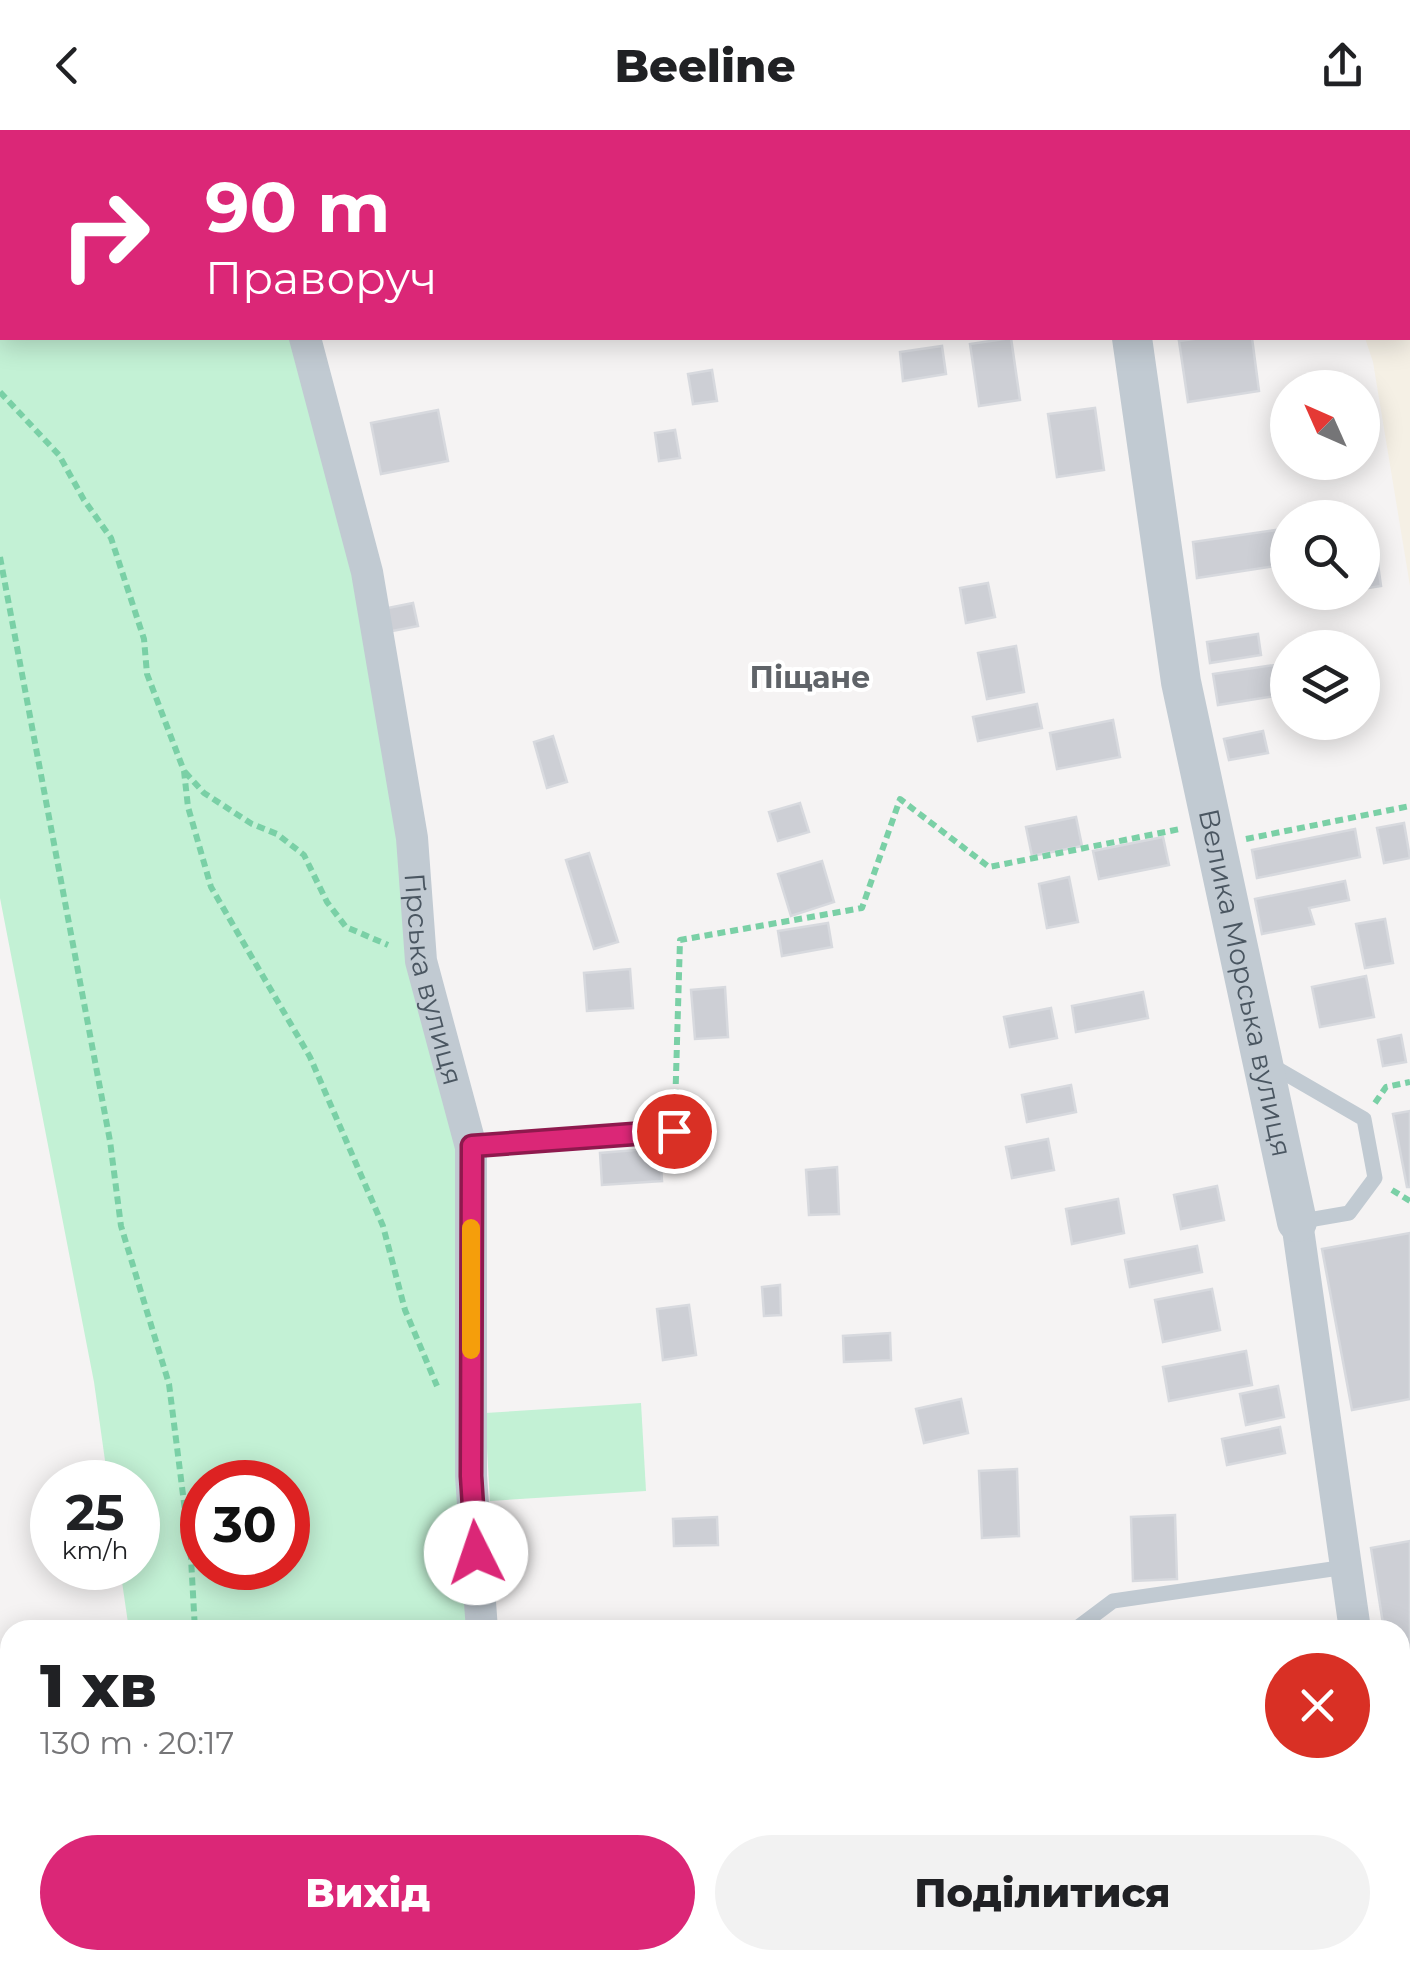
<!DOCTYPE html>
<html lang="uk">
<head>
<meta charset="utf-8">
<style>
  body { margin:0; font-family:Montserrat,sans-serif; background:#f2f2f2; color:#202124; height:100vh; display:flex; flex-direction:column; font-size:38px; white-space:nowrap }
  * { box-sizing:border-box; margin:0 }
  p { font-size:32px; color:#757577 }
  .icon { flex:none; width:55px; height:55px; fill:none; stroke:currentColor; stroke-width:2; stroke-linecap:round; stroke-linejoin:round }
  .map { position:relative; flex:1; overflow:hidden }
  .details { position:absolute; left:0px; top:1490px; width:1410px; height:350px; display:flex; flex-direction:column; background:#fff; border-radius:30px 30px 0 0; box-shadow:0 5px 25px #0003 }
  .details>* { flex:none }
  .hud { position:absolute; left:0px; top:0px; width:1410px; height:210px; box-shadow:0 5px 25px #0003; background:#db2777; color:#fff; overflow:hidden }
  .needle { width:65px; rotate:315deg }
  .tools { position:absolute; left:1270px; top:240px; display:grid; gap:20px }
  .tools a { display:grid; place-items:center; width:110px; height:110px; border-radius:50%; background:#fff; box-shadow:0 5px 25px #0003; font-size:50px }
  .speed { position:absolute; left:30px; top:1330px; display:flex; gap:20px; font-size:50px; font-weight:700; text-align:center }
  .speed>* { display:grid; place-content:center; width:130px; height:130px; border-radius:50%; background:#fff; box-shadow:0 5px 25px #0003; line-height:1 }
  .speed small { font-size:25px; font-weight:400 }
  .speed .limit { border:15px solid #d22; background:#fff; color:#111 }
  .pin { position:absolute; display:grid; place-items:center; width:85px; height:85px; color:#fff; margin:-42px; border:5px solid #fff; border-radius:50%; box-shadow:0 2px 10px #0007 }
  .me { position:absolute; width:110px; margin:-55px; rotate:356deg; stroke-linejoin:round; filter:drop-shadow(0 0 8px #0008) }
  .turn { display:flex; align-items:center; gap:35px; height:210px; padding:0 40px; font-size:45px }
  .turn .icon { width:130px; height:130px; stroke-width:2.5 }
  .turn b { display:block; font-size:70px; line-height:85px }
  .round { display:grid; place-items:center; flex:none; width:105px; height:105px; border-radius:52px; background:#f2f2f2 }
  .headline { display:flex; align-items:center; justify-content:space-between; height:170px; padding:0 40px }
  h1 { font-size:60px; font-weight:800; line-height:75px }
  .cta { display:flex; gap:20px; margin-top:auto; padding:20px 40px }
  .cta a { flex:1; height:115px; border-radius:60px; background:#db2777; color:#fff; font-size:40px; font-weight:800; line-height:115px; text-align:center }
  .cta a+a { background:#f2f2f2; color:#202124 }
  header { display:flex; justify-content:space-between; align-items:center; height:130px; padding:0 40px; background:#fff; font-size:45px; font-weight:800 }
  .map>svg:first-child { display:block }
  .green { fill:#c3f1d5; fill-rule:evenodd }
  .sand { fill:#f5f0e5 }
  .building { fill:#cdcfd5; stroke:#d7d9de; stroke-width:2.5 }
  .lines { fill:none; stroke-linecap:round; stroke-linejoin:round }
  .path { stroke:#7ad0a6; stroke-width:6; stroke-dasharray:8 5; stroke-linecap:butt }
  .service { stroke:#c1cad2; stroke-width:15 }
  .minor { stroke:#c1cad2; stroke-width:32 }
  .tertiary { stroke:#c1cad2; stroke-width:40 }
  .route-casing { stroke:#8e194d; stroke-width:25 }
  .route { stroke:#db2777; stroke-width:18 }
  .slow { stroke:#f59e0b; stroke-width:18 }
  .labels { text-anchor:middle; stroke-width:8; stroke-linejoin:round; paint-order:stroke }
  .street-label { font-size:28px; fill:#4a5661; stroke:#fff }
  .neighbourhood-label { font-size:30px; font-weight:bold; fill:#5f6368; stroke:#fff }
</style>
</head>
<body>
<header><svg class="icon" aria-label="back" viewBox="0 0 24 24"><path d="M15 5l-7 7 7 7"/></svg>Beeline<svg class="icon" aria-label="share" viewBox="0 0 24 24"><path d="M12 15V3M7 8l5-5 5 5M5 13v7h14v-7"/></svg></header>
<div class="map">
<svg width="1410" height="1840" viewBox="0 0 1410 1840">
  <rect width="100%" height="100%" fill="#f5f3f3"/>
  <!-- green -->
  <g class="green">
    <path d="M0 0 145 2H2V208H305L412 708 471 1017 482 1500H129L120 1438H138V1352H108L94 1252 0 768ZM202 1352H288V1438H202Z"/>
    <polygon points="641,1273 646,1361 490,1371 485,1283"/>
    <polygon points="175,1830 551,1830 553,1840 176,1840"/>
  </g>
  <!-- sand -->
  <polygon class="sand" points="1319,0 1410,0 1410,456 1373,232 1365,208 1408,208 1408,2"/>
  <!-- building -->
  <g class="building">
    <polygon points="1011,208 1020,270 979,276 970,214"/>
    <polygon points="1201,208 1252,208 1259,261 1188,272 1179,211"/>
    <polygon points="942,216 946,244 903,251 900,222"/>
    <polygon points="712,240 717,271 693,274 688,244"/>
    <polygon points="1095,278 1104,340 1057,347 1048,284"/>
    <polygon points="438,280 448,331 381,344 371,293"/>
    <polygon points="675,300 680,328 659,331 655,303"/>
    <polygon points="1283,399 1288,434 1197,448 1193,412"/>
    <polygon points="1376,420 1381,456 1362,459 1362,423"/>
    <polygon points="988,453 995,487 966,493 960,458"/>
    <polygon points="413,473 418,496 387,502 383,479"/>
    <polygon points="1258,504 1261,525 1210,533 1207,512"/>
    <polygon points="1016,516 1024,562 987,569 978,523"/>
    <polygon points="1288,533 1288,564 1218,575 1213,544"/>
    <polygon points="1037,574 1042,598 978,611 973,587"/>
    <polygon points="1113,590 1120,627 1057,639 1050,603"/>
    <polygon points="1263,601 1268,623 1229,630 1224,609"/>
    <polygon points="553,606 567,652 547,658 534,612"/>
    <polygon points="800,673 809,702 778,711 769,682"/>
    <polygon points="1076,687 1082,716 1032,726 1026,697"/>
    <polygon points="1404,693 1410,728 1384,733 1377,698"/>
    <polygon points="1355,699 1360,727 1257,748 1252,720"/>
    <polygon points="1163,707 1169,735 1099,749 1093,721"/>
    <polygon points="589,723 618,812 594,819 566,730"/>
    <polygon points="822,731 834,772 791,786 778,744"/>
    <polygon points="1069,747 1078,792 1047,798 1039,754"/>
    <polygon points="1345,751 1349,770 1309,778 1314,794 1262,804 1255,769"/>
    <polygon points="1385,789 1393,833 1365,838 1356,794"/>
    <polygon points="828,793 832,817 782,826 778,801"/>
    <polygon points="630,839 633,878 587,881 584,843"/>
    <polygon points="1366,846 1374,887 1320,897 1312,857"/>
    <polygon points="725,857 728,907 695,909 691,860"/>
    <polygon points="1143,862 1148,888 1076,902 1072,876"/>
    <polygon points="1051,878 1057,908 1010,917 1004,887"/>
    <polygon points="1401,905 1406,932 1383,936 1378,910"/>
    <polygon points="1071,955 1076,982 1027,992 1022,965"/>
    <polygon points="1410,981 1410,1057 1407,1057 1393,984"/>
    <polygon points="1048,1009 1054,1040 1012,1048 1006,1017"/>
    <polygon points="660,1018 662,1051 602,1055 600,1023"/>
    <polygon points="837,1037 839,1084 809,1085 806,1040"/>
    <polygon points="1217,1056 1224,1090 1181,1099 1174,1065"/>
    <polygon points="1118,1069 1124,1103 1072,1114 1066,1079"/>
    <polygon points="1410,1103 1410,1269 1352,1280 1322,1119"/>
    <polygon points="1197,1116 1202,1142 1130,1157 1125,1130"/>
    <polygon points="780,1155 781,1185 764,1186 762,1157"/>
    <polygon points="1212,1159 1220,1200 1163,1212 1155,1170"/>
    <polygon points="689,1175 696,1225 663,1230 657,1179"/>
    <polygon points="890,1203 891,1230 844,1232 843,1206"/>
    <polygon points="1246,1221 1252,1255 1169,1271 1163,1237"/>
    <polygon points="1278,1256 1284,1287 1246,1295 1240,1264"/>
    <polygon points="961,1269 968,1303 924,1313 916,1279"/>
    <polygon points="1280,1297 1285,1323 1227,1335 1222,1309"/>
    <polygon points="1017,1339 1019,1406 982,1408 979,1341"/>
    <polygon points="1175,1385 1177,1449 1133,1451 1131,1387"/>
    <polygon points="717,1387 718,1415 674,1416 673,1389"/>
    <polygon points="1410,1411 1410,1521 1400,1523 1400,1500 1384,1500 1371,1418"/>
    <polygon points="872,1830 922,1830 923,1834 897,1840 875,1840"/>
    <polygon points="1291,1830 1356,1830 1333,1835 1334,1840 1293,1840"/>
  </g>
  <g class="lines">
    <!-- path -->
    <g class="path">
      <polyline points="0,262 59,325 84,370 111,408 144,509 147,544 184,641 188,677 211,757 310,927 383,1096 405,1180 437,1256"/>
      <polyline points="0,427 110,1011 121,1096 169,1254 191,1428 195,1500"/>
      <polyline points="185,642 204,663 252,694 277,704 304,725 327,772 346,797 388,815"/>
      <polyline points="1246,709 1410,676"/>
      <polyline points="1375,973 1386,957 1410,952"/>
      <polyline points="675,980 680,810 862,778 900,669 989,737 1180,699"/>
      <polyline points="1392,1060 1410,1071"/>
      <polyline points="213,1830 214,1840"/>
      <polyline points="215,1830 224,1840"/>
      <polyline points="954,1840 961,1830"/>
    </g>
    <!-- service -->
    <g class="service">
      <polyline points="1269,934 1364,989 1375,1048 1349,1083 1297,1092"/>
      <polyline points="471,1017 674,1001"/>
      <polyline points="1061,1500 1077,1498 1113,1471 1346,1437"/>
      <polyline points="1234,1830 1242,1840"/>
    </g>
    <!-- minor -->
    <g class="minor">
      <polyline points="362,2 362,0"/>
      <path id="s1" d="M305 208 367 442 412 708 421 831 471 1017V1346L482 1500"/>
      <polyline points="1297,1092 1355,1500"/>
      <polyline points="1400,1817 1403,1840"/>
      <polyline points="551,1830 553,1840"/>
    </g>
    <!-- tertiary -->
    <g class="tertiary">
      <polyline points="1108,0 1108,2"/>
      <path id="s2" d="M1132 208 1181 552 1297 1092"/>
    </g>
  </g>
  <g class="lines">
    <defs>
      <polyline id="route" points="476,1423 471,1346 472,1016 674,1001"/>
    </defs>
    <!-- route casing -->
    <use href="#route" class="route-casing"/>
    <!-- route -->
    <use href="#route" class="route"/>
    <!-- slow -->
    <polyline class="slow" points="471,1220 471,1098"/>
  </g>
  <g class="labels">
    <!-- street labels -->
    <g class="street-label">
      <text dy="10" stroke="none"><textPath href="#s1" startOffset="655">Гірська вулиця</textPath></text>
      <text dy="10" stroke="none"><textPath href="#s2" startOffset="655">Велика Морська вулиця</textPath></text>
    </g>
    <!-- neighbourhood labels -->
    <g class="neighbourhood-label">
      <text x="810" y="558">Піщане</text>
    </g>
  </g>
</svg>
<div class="tools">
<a><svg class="needle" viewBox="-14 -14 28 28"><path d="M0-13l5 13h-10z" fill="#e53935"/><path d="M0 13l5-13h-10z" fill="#757577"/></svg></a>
<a><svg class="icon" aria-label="search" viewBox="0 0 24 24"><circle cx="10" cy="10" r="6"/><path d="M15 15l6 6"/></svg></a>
<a><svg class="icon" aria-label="layers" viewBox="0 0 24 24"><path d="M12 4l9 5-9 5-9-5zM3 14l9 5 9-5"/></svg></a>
</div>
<div class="speed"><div>25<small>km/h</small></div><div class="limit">30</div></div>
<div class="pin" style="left:674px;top:1001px;background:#d93025"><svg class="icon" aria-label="arrive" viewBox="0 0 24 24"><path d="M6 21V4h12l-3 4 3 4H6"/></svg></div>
<svg class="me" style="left:476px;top:1423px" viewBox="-20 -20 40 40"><circle r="19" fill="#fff"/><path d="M0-13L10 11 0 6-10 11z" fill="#db2777"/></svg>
<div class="hud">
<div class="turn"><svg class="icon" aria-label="right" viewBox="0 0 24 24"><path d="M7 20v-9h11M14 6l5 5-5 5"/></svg><div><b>90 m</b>Праворуч</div></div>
</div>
<section class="details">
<div class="headline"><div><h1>1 хв</h1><p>130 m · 20:17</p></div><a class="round" style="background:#d93025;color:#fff"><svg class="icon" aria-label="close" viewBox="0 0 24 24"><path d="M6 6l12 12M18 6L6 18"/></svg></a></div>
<div class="cta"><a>Вихід</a><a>Поділитися</a></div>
</section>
</div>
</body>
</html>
